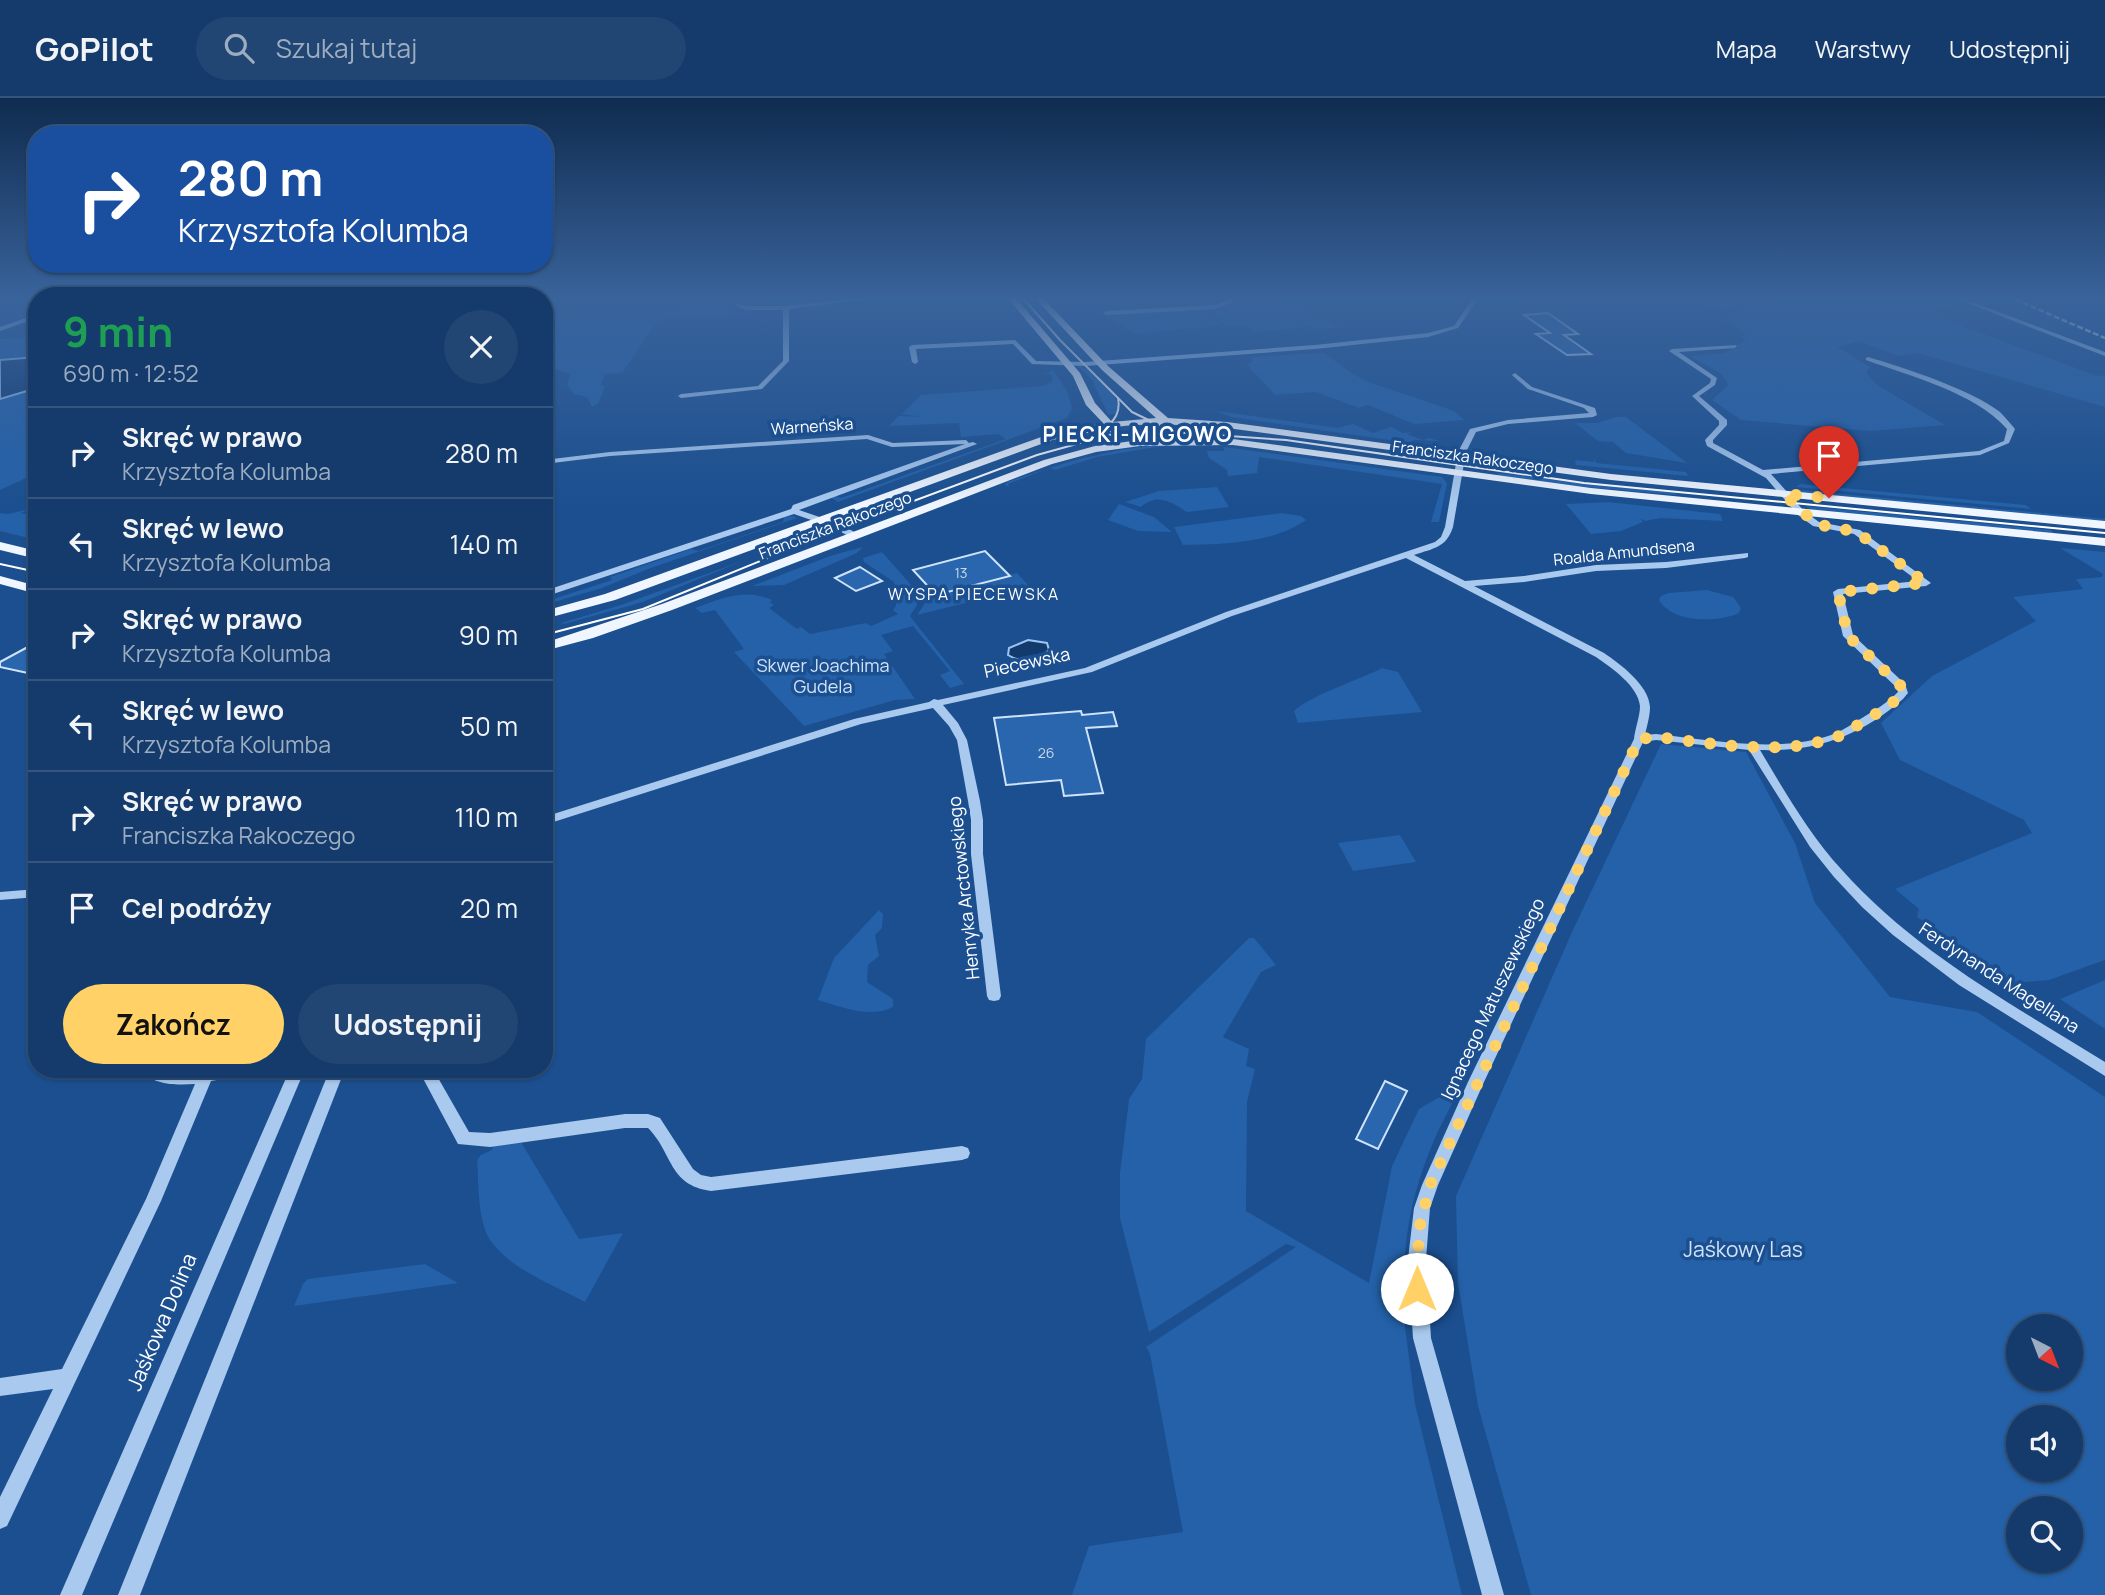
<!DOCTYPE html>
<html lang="pl">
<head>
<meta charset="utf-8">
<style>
  body { margin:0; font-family:Manrope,sans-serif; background:#214673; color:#f1f3f6; height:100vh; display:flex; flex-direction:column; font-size:26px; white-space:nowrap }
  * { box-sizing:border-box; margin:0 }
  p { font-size:23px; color:#9dadc1 }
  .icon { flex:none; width:38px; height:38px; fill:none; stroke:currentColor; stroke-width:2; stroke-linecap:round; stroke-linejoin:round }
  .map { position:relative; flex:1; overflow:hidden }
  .details { position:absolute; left:28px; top:189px; width:525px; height:791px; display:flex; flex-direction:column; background:#143b6b; border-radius:28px; box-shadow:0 2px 5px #0004,0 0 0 2px #33557e }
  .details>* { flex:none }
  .banner { position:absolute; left:28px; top:28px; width:525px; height:147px; border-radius:28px; box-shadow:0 2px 5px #0004,0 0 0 2px #33557e; background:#1a4fa0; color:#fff; overflow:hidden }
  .needle { width:46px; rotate:138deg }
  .controls { position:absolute; left:2006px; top:1216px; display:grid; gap:14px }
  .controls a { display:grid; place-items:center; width:77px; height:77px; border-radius:50%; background:#143b6b; box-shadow:0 2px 5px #0004,0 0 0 2px #33557e; font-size:35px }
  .pin { position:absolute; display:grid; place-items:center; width:60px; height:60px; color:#fff; margin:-72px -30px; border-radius:50% 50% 50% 0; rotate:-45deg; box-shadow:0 0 7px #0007 }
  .pin .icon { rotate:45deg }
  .me { position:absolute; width:77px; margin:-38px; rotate:0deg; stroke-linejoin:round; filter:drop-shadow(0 0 5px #0008) }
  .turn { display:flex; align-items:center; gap:24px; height:147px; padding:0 35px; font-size:32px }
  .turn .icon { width:91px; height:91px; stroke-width:2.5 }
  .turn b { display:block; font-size:49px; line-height:60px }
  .round { display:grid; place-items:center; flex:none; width:74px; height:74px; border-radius:37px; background:#214673 }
  .summary { display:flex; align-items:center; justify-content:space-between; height:119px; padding:0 35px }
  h1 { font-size:42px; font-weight:700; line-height:52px; color:#1e9e55 }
  .primary-button { display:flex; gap:14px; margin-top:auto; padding:14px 35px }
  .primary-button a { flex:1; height:80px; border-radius:42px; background:#ffd166; color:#111; font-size:28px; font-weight:700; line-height:80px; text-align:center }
  .primary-button a+a { background:#214673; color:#f1f3f6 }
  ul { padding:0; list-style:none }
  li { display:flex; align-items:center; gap:21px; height:91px; padding:0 35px; border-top:2px solid #33557e }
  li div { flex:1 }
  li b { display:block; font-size:26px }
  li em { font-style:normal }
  header { display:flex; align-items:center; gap:42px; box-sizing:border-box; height:98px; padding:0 35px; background:#143b6b; border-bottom:2px solid #33557e }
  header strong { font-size:33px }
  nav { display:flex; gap:38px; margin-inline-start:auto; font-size:24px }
  .search { width:490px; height:63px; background:#214673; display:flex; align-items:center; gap:18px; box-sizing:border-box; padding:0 24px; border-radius:38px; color:#9dadc1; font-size:26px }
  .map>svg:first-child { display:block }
  .green { fill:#2461a8; fill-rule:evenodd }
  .water { fill:#123a6d; stroke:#9cc4f0; stroke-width:2 }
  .building { fill:#2a66ad; stroke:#cfe3fa; stroke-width:2 }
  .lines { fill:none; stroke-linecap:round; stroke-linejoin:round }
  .minor { fill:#a9c9ee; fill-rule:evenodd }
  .major { fill:#f0f6ff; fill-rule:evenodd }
  .tram { stroke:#fff; stroke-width:2 }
  .rail { stroke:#fff; stroke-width:2.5; stroke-dasharray:6 2.5; stroke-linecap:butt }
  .route { stroke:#ffd166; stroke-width:12; stroke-dasharray:0 21.6 }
  .labels { text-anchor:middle; stroke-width:7; stroke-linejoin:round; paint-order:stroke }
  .number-label { font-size:14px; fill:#cad9ea }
  .far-street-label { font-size:16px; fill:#fff; stroke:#1b4f8f }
  .far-neighbourhood-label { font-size:16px; letter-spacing:2px; fill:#fff; stroke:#1b4f8f }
  .street-label { font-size:18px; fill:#fff; stroke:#1b4f8f }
  .park-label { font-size:18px; fill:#cfe3fa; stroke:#1b4f8f }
  .far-district-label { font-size:21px; font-weight:bold; letter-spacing:2px; fill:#fff; stroke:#1b4f8f }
  .near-park-label { font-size:21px; fill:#cfe3fa; stroke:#1b4f8f }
  .near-street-label { font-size:21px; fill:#fff; stroke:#1b4f8f }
</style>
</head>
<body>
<header>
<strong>GoPilot</strong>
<div class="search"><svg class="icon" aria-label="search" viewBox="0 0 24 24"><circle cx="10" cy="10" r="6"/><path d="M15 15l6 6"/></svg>Szukaj tutaj</div>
<nav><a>Mapa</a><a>Warstwy</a><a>Udostępnij</a></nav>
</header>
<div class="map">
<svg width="2105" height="1497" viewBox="0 0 2105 1497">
  <rect width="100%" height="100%" fill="#1b4f8f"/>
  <!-- green -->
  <g class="green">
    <polygon points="1664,198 1945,198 1967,206 1931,209 1954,225 2097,278 2105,277 2105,309 1917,255 1899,258 1859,243 1837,249 1870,269 1866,274 1877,287 1945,327 1871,333 1741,322 1712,302 1728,287 1722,276 1690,258 1725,255 1746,242 1742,239 1745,235 1726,222 1748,208 1747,204 1743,203 1728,212"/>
    <polygon points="1298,206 1311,218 1335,226 1332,227 1339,230 1306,231 1315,228 1256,234 1249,229 1226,229 1213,213 1230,207"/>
    <polygon points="724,209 732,216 767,216 658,222 622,275 605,276 601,287 605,288 598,306 592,309 587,299 574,296 567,287 570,276 544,267 544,217"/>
    <path d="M1182 212C1194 214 1210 217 1221 228L1135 235 1104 217Z"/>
    <polygon points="19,240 37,242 37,259 0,262 0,241"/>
    <polygon points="1324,255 1353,276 1369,284 1454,313 1464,322 1414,326 1368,307 1359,310 1316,294 1275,297 1247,267 1253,263 1250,259"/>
    <path d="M1077 267C1093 270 1123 298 1117 316H1108L1092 282Z"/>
    <polygon points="1053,272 1067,293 1072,310 1067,320 838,404 830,399 836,398 841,400 1006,341 998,336 961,339 959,325 889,328 899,318 922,319 902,316 921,297 1043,288 1052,284 1052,277 1045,276"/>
    <polygon points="37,290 37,375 0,392 0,301"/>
    <polygon points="1217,313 1338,330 1353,326 1373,335 1391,329 1403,335 1412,334 1407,336 1423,342 1429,340 1439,343 1413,342 1411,345 1231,319"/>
    <polygon points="1616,319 1626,319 1687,365 1626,355 1613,344 1598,343 1575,325 1598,325"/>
    <path d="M1173 346 1097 359 1055 372 1049 370 1008 386 1009 389 1005 387 1007 384C1062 365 1114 349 1173 346Z"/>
    <polygon points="1224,349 1442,379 1447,385 1439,424 1431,424 1442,386 1259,359 1257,375 1228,378 1227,372 1209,360 1207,353 1224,353"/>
    <polygon points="1594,360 1596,365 1686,374 1688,378 1576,367 1575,362 1594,364"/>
    <polygon points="1498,375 1676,395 1677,397 1584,389 1497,377"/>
    <polygon points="1800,386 2026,407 2031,411 1796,389"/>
    <path d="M1217 389 1229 409 1187 414C1172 405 1158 394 1141 409L1125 404 1159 393Z"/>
    <polygon points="1789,391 2105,421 2105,424 1800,395"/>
    <polygon points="1608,404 1720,416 1723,423 1661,420 1645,423 1640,420 1643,424 1621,433 1591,436 1566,406"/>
    <polygon points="1119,406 1154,419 1172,434 1138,433 1108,422"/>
    <polygon points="1805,408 2051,432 2055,436 1812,412"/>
    <polygon points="29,411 21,415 37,417 37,442 0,433 0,415 8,416"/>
    <path d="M1282 415 1301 418 1306 422C1272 446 1223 446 1183 447L1174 429Z"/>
    <polygon points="792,418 797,420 648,471 602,490 544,507 544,500 549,498 553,501 612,482 610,479 613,478 691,451 698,453 783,424 784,419"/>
    <polygon points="863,449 857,455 784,487 752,488 830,458"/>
    <polygon points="2060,450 2105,454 2105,862 2049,882 2014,885 1917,819 1919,811 1895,791 2032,735 2024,722 1900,662 1881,625 1932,578 2036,523 2013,499 2083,491 2076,481 2102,479 2103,476"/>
    <path d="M882 454 912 488 917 507 910 518 913 522 964 586 950 590 940 577 950 573 913 528 881 537 893 553 884 556 915 601 895 602 804 628 734 554 744 551 715 512 702 515 695 510C723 500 744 490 772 502L770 504 774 507 769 510 797 531 801 529 810 536 866 525 871 528 898 516 893 512 896 508 894 484 864 464 863 460Z"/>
    <polygon points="745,462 643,504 564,526 561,525 621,507"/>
    <polygon points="1017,475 1030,489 917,517 929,499"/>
    <path d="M1707 492 1733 499 1741 510 1739 515C1717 525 1672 525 1659 502L1661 498 1669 495Z"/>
    <path d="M1382 570 1398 574 1422 614 1298 625 1294 613C1313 596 1357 583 1382 570Z"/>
    <path d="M1661 646 1746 654 1795 745 1815 805 1890 899 1977 914 2105 999V1497H1531L1478 1308 1458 1185 1456 1098 1572 834ZM2018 1228H2070V1281H2018ZM2018 1320H2070V1372H2018ZM2018 1410H2070V1463H2018Z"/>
    <polygon points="1400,737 1416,764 1353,773 1338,745"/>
    <path d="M879 812 883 816 882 830 875 837 879 858 868 867 867 884 893 901V909C870 921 842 909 818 902L834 860Z"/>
    <path d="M1249 840H1254L1276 867 1261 874 1223 939 1249 951 1246 968 1255 971 1247 1004 1246 1113 1369 1185 1392 1068 1419 1011 1441 998 1449 987 1456 988 1458 991C1452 1008 1442 1024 1435 1040 1412 1093 1401 1145 1405 1203L1402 1205 1415 1306 1462 1497H1072L1089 1448 1183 1434 1150 1256 1146 1249 1296 1149 1286 1146 1149 1234 1120 1120V1075L1128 1010 1129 1001 1142 981 1146 941Z"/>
    <polygon points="2105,882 2105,931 2060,901"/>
    <path d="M521 1044 579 1141 623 1135 585 1204C554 1187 511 1172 490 1142 477 1121 479 1085 477 1062L481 1057 492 1052 493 1048Z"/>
    <polygon points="425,1166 458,1185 294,1208 303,1186 308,1181"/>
  </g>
  <!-- water -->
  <g class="water">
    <polygon points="37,259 37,290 0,301 0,262"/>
    <path d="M1028 542 1047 545 1049 552C1039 563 1020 565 1008 557L1009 550Z"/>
  </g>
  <!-- building -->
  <g class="building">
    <polygon points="1548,215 1578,236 1564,237 1591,256 1567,257 1536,236 1550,235 1524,217"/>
    <polygon points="985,453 1010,478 936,497 913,472"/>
    <polygon points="860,469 882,483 856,493 835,480"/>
    <polygon points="37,544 37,577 0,569 0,564"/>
    <polygon points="1081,613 1082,617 1113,614 1117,628 1086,630 1103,695 1064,698 1061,682 1006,687 994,620"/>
    <polygon points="1385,983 1407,993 1378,1051 1356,1041"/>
  </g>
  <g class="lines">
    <!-- minor -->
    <g class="minor">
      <polygon points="877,198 892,198 789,211 789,263 762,291 681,300 678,298 681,296 758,288 783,263 783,212 746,212 736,208 736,206 747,208 784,208"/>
      <polygon points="1229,198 1235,198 1232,205 1215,211 1106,217 1103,215 1106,213 1214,207 1227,203"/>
      <polygon points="1474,198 1480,198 1458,230 1428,239 1315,251 1085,268 1032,266 1013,246 916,251 918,264 915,266 912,264 909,249 912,247 1015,242 1036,263 1085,264 1315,247 1428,235 1454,228"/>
      <polygon points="1949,198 1956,198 2105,254 2105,258"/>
      <polygon points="37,216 37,220 0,233 0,229"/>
      <path d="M1737 247 1735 250 1679 254 1717 280 1715 287 1699 298 1727 322V327L1713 342V345L1763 372 1979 353 2004 343 2007 331C1974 294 1912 279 1866 262V260L1868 259C1905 270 1970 291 2000 314 2005 319 2010 325 2015 331L2009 345 1980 357 1771 376 1804 413 1819 424 1860 432 1931 485 1926 488 1843 496 1853 537 1905 586 1908 595 1903 601C1861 638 1815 654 1760 652 1785 694 1809 736 1842 772 1915 854 2013 907 2105 964V978L1959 887 1893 837 1862 809 1834 779 1810 749 1749 652 1656 642 1643 644 1484 984 1438 1087 1430 1110 1426 1161 1431 1240 1504 1497H1482L1413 1240 1408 1161 1414 1110 1422 1087 1468 984 1634 641C1635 631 1640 618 1640 608 1638 588 1612 570 1596 559L1406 460 1232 518 1092 574 943 607 958 625 967 642 980 703 983 722V756L1001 898 999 902 994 903 989 902 987 898 971 756V722L968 703 957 642 949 628 933 610 861 626 544 727V719L854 621 929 604 934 601 938 602 1085 570 1226 514 1435 444 1441 439 1445 429 1458 354 1470 331 1508 322 1589 315 1584 310 1528 291 1513 278 1512 277 1515 275 1532 289 1595 310 1597 317 1593 319 1508 326 1476 334 1466 354 1453 429C1446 450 1434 450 1414 457L1465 483 1524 478 1596 467 1666 464 1748 455V459L1745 460 1666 470 1596 473 1524 484 1474 488 1604 555C1620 566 1649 587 1650 609 1650 618 1647 628 1645 637L1656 636C1712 642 1780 656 1834 636 1844 632 1853 625 1862 620 1875 612 1887 605 1898 594L1896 589 1843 538 1833 494 1838 491 1918 483 1854 436 1813 428 1798 417 1766 380 1707 348 1705 342 1719 327V323L1692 298 1710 285 1711 281 1669 253 1672 251Z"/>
      <polygon points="868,337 893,345 966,342 969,345 973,344 977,346 799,412 840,426 858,436 858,440 852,440 834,430 794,416 544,499 544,493 791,411 793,407 965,346 892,349 867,341 610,358 544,366 544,362 610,354"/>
      <polygon points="37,791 37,799 0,802 0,794"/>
      <path d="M141 971 179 974 205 971H251L249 975 244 977 211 983 161 1103 7 1428 0 1431V1399L53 1291 0 1298V1280L62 1271 146 1101 195 986C177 987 152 988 141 971Z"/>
      <polygon points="290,971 305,971 82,1497 60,1497"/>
      <polygon points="330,971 345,971 140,1497 118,1497"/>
      <path d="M418 971H433L469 1034 490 1035 625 1016H648L660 1020 693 1071 701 1077 711 1079 962 1048 968 1050 970 1055 968 1060 962 1062 711 1093C668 1087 673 1055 648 1030H625L490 1049 458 1046Z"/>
    </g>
    <!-- major -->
    <g class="major">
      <path d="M1006 198H1014L1080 275 1095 305 1112 324 1156 320 1102 272 1033 198H1041L1108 268 1168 320 1227 324 1611 376 2105 423V431L1611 382 1227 330C1190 328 1153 324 1116 329L1119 334 1114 337 1107 331 1052 342 615 502 544 521V513L605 496 1044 338 1103 325 1086 307 1073 278Z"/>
      <polygon points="1233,341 1591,390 2105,440 2105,448 1591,396 1233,347 1140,348 1096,354 1052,366 672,512 593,540 544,553 544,545 662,506 1044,362 1095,348 1140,342"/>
      <polygon points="0,444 37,453 37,461 0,452"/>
      <polygon points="0,478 37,488 37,496 0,486"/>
    </g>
    <!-- tram -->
    <g class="tram">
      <polyline points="1021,198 1060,242 1132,314 1163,329"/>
      <path d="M1094 337C1109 328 1122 319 1118 300"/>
      <polyline points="0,466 37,474"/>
      <polyline points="544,537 643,511 841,430 1037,357 1109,337 1143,332 1286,342 1584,385 2105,435"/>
    </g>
    <!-- rail -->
    <polyline class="rail" points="2007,198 2105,240"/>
  </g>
  <!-- sky -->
  <linearGradient id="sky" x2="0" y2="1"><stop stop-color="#0f2b4f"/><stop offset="0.49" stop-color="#39639b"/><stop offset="1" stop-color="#39639b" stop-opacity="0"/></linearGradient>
  <rect width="2105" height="407" fill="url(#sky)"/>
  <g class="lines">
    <!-- route -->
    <path class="route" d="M1417 1191 1419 1131 1430 1087 1639 641 1656 639C1713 645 1781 659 1836 639 1848 635 1858 626 1869 620 1882 612 1893 606 1903 595L1901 588 1848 538 1838 494 1926 485 1857 434 1816 426 1784 396 1829 400"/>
  </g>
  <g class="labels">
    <!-- number labels -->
    <g class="number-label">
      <text x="961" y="480">13</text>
      <text x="1046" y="660">26</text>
    </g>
    <!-- far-street labels -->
    <g class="far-street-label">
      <text transform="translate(812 328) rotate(-4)" y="6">Warneńska</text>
      <text transform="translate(1473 359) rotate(8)" y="6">Franciszka Rakoczego</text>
      <text transform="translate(835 427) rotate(-21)" y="6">Franciszka Rakoczego</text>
      <text transform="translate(1624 454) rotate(-6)" y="6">Roalda Amundsena</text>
    </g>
    <!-- far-neighbourhood labels -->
    <g class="far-neighbourhood-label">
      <text x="974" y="502">WYSPA PIECEWSKA</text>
    </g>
    <!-- street labels -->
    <g class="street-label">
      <text transform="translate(1027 565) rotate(-12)" y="6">Piecewska</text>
      <text transform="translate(964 790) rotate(-96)" y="6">Henryka Arctowskiego</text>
      <text transform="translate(1999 880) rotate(33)" y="6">Ferdynanda Magellana</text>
      <text transform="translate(1493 901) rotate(-65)" y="6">Ignacego Matuszewskiego</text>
    </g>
    <!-- park labels -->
    <g class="park-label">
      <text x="823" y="574">Skwer Joachima<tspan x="823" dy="21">Gudela</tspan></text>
    </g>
    <!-- far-district labels -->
    <g class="far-district-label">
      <text x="1138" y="344">PIECKI-MIGOWO</text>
    </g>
    <!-- near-park labels -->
    <g class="near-park-label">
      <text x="1743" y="1159">Jaśkowy Las</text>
    </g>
    <!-- near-street labels -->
    <g class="near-street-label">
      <text transform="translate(162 1224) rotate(-67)" y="7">Jaśkowa Dolina</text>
    </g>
  </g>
</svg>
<div class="controls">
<a><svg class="needle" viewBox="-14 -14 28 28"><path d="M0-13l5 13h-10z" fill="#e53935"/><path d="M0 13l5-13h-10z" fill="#9dadc1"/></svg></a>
<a><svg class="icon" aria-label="sound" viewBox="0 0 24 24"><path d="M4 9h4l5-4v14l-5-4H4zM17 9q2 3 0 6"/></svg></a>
<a><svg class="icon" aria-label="search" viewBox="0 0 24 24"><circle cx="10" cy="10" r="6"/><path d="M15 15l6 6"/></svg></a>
</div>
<div class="pin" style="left:1829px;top:400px;background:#d93025"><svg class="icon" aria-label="arrive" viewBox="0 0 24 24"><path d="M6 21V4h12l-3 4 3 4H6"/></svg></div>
<svg class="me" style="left:1417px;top:1191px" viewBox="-20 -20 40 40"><circle r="19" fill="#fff"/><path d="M0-13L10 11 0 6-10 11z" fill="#ffd166"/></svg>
<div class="banner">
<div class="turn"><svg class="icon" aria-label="right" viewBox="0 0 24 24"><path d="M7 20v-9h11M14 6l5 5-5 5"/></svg><div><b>280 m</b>Krzysztofa Kolumba</div></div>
</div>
<section class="details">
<div class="summary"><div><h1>9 min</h1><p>690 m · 12:52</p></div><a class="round"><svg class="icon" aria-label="close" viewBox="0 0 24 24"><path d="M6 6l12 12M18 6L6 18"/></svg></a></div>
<ul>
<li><svg class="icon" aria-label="right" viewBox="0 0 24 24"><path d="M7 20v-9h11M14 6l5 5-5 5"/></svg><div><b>Skręć w prawo</b><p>Krzysztofa Kolumba</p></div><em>280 m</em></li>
<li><svg class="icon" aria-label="left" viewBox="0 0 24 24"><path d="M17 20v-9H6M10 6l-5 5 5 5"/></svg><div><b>Skręć w lewo</b><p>Krzysztofa Kolumba</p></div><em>140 m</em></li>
<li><svg class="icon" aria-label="right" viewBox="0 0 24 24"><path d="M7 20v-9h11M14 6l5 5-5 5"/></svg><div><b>Skręć w prawo</b><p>Krzysztofa Kolumba</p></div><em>90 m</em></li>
<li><svg class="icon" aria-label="left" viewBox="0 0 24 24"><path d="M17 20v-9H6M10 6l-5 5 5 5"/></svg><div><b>Skręć w lewo</b><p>Krzysztofa Kolumba</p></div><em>50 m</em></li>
<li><svg class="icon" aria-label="right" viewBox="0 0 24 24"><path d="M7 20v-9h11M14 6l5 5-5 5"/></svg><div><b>Skręć w prawo</b><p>Franciszka Rakoczego</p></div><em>110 m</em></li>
<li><svg class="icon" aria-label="arrive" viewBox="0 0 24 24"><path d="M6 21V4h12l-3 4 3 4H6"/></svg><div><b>Cel podróży</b></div><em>20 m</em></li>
</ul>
<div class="primary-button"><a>Zakończ</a><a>Udostępnij</a></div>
</section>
</div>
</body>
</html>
